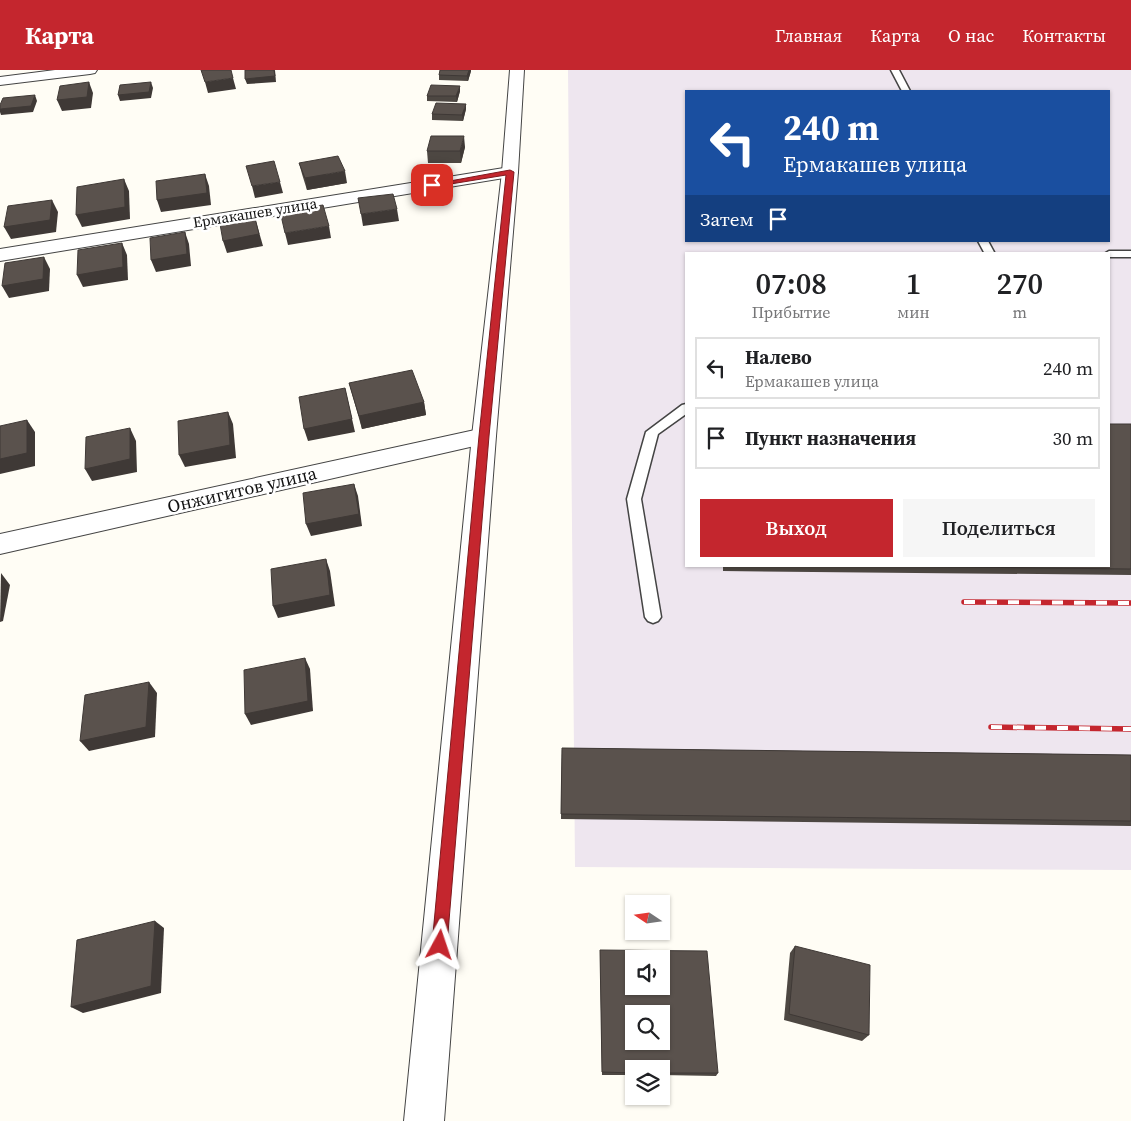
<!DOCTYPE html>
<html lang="ru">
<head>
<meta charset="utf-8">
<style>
  body { margin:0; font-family:"Source Serif 4",serif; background:#f6f6f6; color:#202124; height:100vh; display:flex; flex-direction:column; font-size:19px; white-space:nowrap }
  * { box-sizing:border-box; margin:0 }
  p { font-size:16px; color:#757577 }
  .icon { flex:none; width:28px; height:28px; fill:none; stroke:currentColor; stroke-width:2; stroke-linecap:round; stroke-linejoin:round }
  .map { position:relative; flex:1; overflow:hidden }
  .drawer { position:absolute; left:685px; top:182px; width:425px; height:315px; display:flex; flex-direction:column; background:#fff; border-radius:0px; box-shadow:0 1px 4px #0004 }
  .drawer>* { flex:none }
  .hud { position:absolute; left:685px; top:20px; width:425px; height:152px; border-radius:0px; box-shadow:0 1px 4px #0004; background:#1a4fa0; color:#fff; overflow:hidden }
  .needle { width:32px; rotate:283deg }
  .controls { position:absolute; left:625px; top:825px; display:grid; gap:10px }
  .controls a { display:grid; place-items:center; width:45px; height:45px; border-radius:0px; background:#fff; box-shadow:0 1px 4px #0004; font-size:25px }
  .pin { position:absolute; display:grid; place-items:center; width:42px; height:42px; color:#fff; margin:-21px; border-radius:10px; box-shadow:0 2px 8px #0006 }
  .me { position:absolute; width:55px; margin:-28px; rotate:5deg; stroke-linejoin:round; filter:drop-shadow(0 0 4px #0008) }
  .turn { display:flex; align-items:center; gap:18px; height:105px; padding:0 15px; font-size:22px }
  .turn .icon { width:65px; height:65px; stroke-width:2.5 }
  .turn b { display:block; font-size:35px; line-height:42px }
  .then { display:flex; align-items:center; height:48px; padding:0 15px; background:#0003; gap:10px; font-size:19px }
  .eta { display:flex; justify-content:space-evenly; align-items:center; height:85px; text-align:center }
  .eta b { font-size:30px; font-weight:600; line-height:35px }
  .primary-button { display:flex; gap:10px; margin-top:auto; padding:10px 15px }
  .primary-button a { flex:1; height:58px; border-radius:0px; background:#c4262e; color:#fff; font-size:20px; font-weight:600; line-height:58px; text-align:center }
  .primary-button a+a { background:#f6f6f6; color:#202124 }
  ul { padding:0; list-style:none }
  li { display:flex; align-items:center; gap:15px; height:62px; margin:0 10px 8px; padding:0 5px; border:2px solid #e0e0e0; border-radius:0px }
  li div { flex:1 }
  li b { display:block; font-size:19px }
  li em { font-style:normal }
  header { display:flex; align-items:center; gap:30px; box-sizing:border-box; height:70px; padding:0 25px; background:#c4262e; color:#fff }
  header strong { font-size:24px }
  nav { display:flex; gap:28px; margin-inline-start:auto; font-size:18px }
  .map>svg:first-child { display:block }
  .industrial { fill:#eee6ef; fill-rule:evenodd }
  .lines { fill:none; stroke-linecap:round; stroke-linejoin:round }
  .service-casing { stroke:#444; stroke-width:3 }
  .minor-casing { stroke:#444; stroke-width:2 }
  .tertiary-casing { stroke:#444; stroke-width:2 }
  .service { fill:#fff; fill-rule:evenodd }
  .minor { fill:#fff; fill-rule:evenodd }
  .tertiary { fill:#fff; fill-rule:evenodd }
  .rail-casing { stroke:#c4262e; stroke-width:5.5 }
  .rail { stroke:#fff; stroke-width:4; stroke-dasharray:11; stroke-linecap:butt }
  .wall { fill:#4d4742 }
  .shaded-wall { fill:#3f3936 }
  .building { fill:#5a524d; stroke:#3f3936; fill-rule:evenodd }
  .route { fill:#c4262e; stroke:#7f191e }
  .labels { text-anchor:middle; stroke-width:5; stroke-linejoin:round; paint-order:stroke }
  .far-street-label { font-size:15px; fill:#111; stroke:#fff }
  .street-label { font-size:18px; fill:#111; stroke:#fff }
</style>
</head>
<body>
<header>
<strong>Карта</strong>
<nav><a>Главная</a><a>Карта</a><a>О нас</a><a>Контакты</a></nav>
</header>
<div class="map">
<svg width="1131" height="1051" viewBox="0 0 1131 1051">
  <rect width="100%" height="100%" fill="#fffdf5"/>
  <!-- industrial -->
  <path class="industrial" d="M568 0H1131V800L575 797ZM686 21H1109V171H686ZM686 184H1109V496H686Z"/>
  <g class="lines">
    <defs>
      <g id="service">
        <polygon points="891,0 899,0 910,21 902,21"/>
        <polygon points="978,171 988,171 995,184 985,184"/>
        <polygon points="1109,181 1131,181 1131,187 1109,187 1109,184 1104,184"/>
        <polygon points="686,334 686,344 658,364 641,429 661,547 658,551 653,553 648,551 645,547 627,429 646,362 682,335"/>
      </g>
      <g id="minor">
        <polygon points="510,97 516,98 518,102 516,106 0,191 0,179"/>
        <polygon points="484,358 492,360 496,366 492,372 0,484 0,464"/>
      </g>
      <g id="tertiary">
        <polygon points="55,0 97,0 95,3 90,4 0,15 0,7"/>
        <polygon points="510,0 524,0 518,102 496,366 444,1051 404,1051 472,366 502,102"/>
      </g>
    </defs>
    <!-- service casing -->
    <use href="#service" class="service-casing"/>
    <!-- minor casing -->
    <use href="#minor" class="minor-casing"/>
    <!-- tertiary casing -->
    <use href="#tertiary" class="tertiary-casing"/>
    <!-- service -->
    <use href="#service" class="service"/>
    <!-- minor -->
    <use href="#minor" class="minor"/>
    <!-- tertiary -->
    <use href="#tertiary" class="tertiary"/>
    <defs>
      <g id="rail">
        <polyline points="964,532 1131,533"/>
        <polyline points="991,657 1131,659"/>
      </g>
    </defs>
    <!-- rail casing -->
    <use href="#rail" class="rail-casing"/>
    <!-- rail -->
    <use href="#rail" class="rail"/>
  </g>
  <!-- wall -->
  <g class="wall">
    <polygon points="471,1 468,11 439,10 439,5"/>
    <polygon points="460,21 457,32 427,31 427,26"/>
    <polygon points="466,39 463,51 432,50 432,44"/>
    <polygon points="465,77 461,93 428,93 427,81"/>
    <polygon points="299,93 347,113 307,120 302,104"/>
    <polygon points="349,313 424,332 426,345 362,359"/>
    <polygon points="1131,354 1131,505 723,501 723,496 1109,496"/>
    <polygon points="562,678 1131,685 1131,756 561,749"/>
    <polygon points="795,876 869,965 862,971 784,950 790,883"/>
    <polygon points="600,880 718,1003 716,1006 661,1005 661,999 634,999 634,1005 602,1005"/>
  </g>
  <!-- shaded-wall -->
  <g class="shaded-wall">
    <polygon points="275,0 276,12 247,14 245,9"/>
    <polygon points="469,0 471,0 471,1 468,11 467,6"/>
    <polygon points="233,8 236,19 208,23 205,12"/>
    <polygon points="89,12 93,23 91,38 62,41 57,30"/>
    <polygon points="151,12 153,18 151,28 120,31 118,25"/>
    <polygon points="460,16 460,21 457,32 456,26"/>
    <polygon points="35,25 37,31 33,42 1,45 0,42 0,39"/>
    <polygon points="466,34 466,39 463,51 462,45"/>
    <polygon points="464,66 465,77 461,93 460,81"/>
    <polygon points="345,101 347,113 307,120 305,108"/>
    <polygon points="205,104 209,116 211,135 161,142 157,130"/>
    <polygon points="124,109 129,121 130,149 82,157 76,145"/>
    <polygon points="280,112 283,123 255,128 252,116"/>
    <polygon points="52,130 58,142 56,162 11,169 4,157"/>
    <polygon points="397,139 399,151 363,156 361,144"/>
    <polygon points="255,148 263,176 227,183 223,171"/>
    <polygon points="329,156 331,168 288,175 285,163"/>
    <polygon points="185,162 189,174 191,196 156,202 151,190"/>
    <polygon points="122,173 127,185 128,210 83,217 77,205"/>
    <polygon points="44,187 50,199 49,221 9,228 2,216"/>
    <polygon points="345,318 355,362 308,371 304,359"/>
    <polygon points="424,332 426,345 362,359 359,346"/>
    <polygon points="228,342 233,354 236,388 185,397 179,385"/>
    <polygon points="27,350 35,362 35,396 0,404 0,389"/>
    <polygon points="130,358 136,371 137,402 92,411 85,399"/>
    <polygon points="354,414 358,426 362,456 311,466 306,454"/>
    <polygon points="326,489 330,501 335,536 278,548 273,536"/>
    <polygon points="1,503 10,515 3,551 0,552"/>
    <polygon points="305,588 310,599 313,641 251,655 245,644"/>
    <polygon points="149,612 157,623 155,667 89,681 80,671"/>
    <polygon points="155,851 164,858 161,923 83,943 71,937"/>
  </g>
  <!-- building -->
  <g class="building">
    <polygon points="201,0 231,0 233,8 205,12"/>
    <polygon points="245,0 274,0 275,6 245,9"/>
    <polygon points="440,0 469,0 467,6 439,5"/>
    <polygon points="89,12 87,27 57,30 60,16"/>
    <polygon points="151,12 149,22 118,25 120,15"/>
    <polygon points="431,15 460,16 456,26 427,26"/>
    <polygon points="35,25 31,36 0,39 0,35 3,28"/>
    <polygon points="436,33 466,34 462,45 432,44"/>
    <polygon points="431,66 464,66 460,81 427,81"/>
    <polygon points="338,86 345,101 305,108 299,93"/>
    <polygon points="274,91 280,112 252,116 246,96"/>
    <polygon points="205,104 207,123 157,130 156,111"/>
    <polygon points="124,109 125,137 76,145 77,117"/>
    <polygon points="393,124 397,139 361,144 358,128"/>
    <polygon points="52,130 50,150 4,157 8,136"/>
    <polygon points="323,135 329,156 285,163 280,141"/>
    <polygon points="255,148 259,164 223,171 220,154"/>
    <polygon points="185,162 187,184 151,190 150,168"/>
    <polygon points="122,173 123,197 77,205 78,180"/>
    <polygon points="44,187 43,209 2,216 5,193"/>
    <polygon points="412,300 424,332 359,346 349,313"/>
    <polygon points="345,318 352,349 304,359 299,327"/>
    <polygon points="228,342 230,375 179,385 178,351"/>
    <polygon points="27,350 27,383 0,389 0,356"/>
    <polygon points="1109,354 1131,354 1131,499 876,496 1109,496"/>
    <polygon points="130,358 130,389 85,399 86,367"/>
    <polygon points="354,414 359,444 306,454 303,423"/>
    <polygon points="326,489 330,525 273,536 271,499"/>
    <polygon points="305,588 308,631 245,644 244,600"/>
    <polygon points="149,612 146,657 80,671 85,625"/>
    <polygon points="562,678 1131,685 1131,751 561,744"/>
    <polygon points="155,851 151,916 71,937 77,870"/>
    <polygon points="795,876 870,895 869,965 789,944"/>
    <path d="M600 880 707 881 718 1003H661V999H634V1003L602 1002ZM634 889H661V916H634ZM634 944H661V971H634Z"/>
  </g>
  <!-- route -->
  <polygon class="route" points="510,100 514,102 489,366 447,875 445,880 440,882 435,880 432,875 479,366 506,105 432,117 428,115"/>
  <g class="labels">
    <!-- far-street labels -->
    <g class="far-street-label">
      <text transform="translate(255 143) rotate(-9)" y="5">Ермакашев улица</text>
    </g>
    <!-- street labels -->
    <g class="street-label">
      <text transform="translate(242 420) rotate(-13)" y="6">Онжигитов улица</text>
    </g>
  </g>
</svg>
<div class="controls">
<a><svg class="needle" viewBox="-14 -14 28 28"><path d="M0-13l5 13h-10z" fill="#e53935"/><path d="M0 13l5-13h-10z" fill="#757577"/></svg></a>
<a><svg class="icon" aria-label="sound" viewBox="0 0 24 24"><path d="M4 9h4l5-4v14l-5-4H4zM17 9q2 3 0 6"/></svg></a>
<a><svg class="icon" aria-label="search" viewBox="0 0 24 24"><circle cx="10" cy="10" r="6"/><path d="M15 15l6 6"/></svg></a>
<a><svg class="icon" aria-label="layers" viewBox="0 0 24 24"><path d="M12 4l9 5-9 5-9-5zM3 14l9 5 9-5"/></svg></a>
</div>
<div class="pin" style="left:432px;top:115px;background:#d93025"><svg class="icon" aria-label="arrive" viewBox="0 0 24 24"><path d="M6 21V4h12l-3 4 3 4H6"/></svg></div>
<svg class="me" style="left:440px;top:875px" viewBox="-20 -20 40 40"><path d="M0-17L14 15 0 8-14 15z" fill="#c4262e" stroke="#fff" stroke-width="4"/></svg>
<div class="hud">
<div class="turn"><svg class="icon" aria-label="left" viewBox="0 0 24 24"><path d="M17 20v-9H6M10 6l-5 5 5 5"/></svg><div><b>240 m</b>Ермакашев улица</div></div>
<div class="then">Затем<svg class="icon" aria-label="arrive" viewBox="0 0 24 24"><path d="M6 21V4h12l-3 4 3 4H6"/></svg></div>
</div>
<section class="drawer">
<div class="eta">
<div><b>07:08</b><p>Прибытие</p></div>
<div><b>1</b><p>мин</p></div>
<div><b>270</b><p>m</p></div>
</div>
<ul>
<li><svg class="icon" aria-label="left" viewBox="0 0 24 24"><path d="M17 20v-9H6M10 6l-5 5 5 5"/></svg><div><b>Налево</b><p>Ермакашев улица</p></div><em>240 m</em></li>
<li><svg class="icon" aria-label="arrive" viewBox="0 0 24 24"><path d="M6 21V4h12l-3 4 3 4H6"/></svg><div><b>Пункт назначения</b></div><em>30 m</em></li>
</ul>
<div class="primary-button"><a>Выход</a><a>Поделиться</a></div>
</section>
</div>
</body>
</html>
